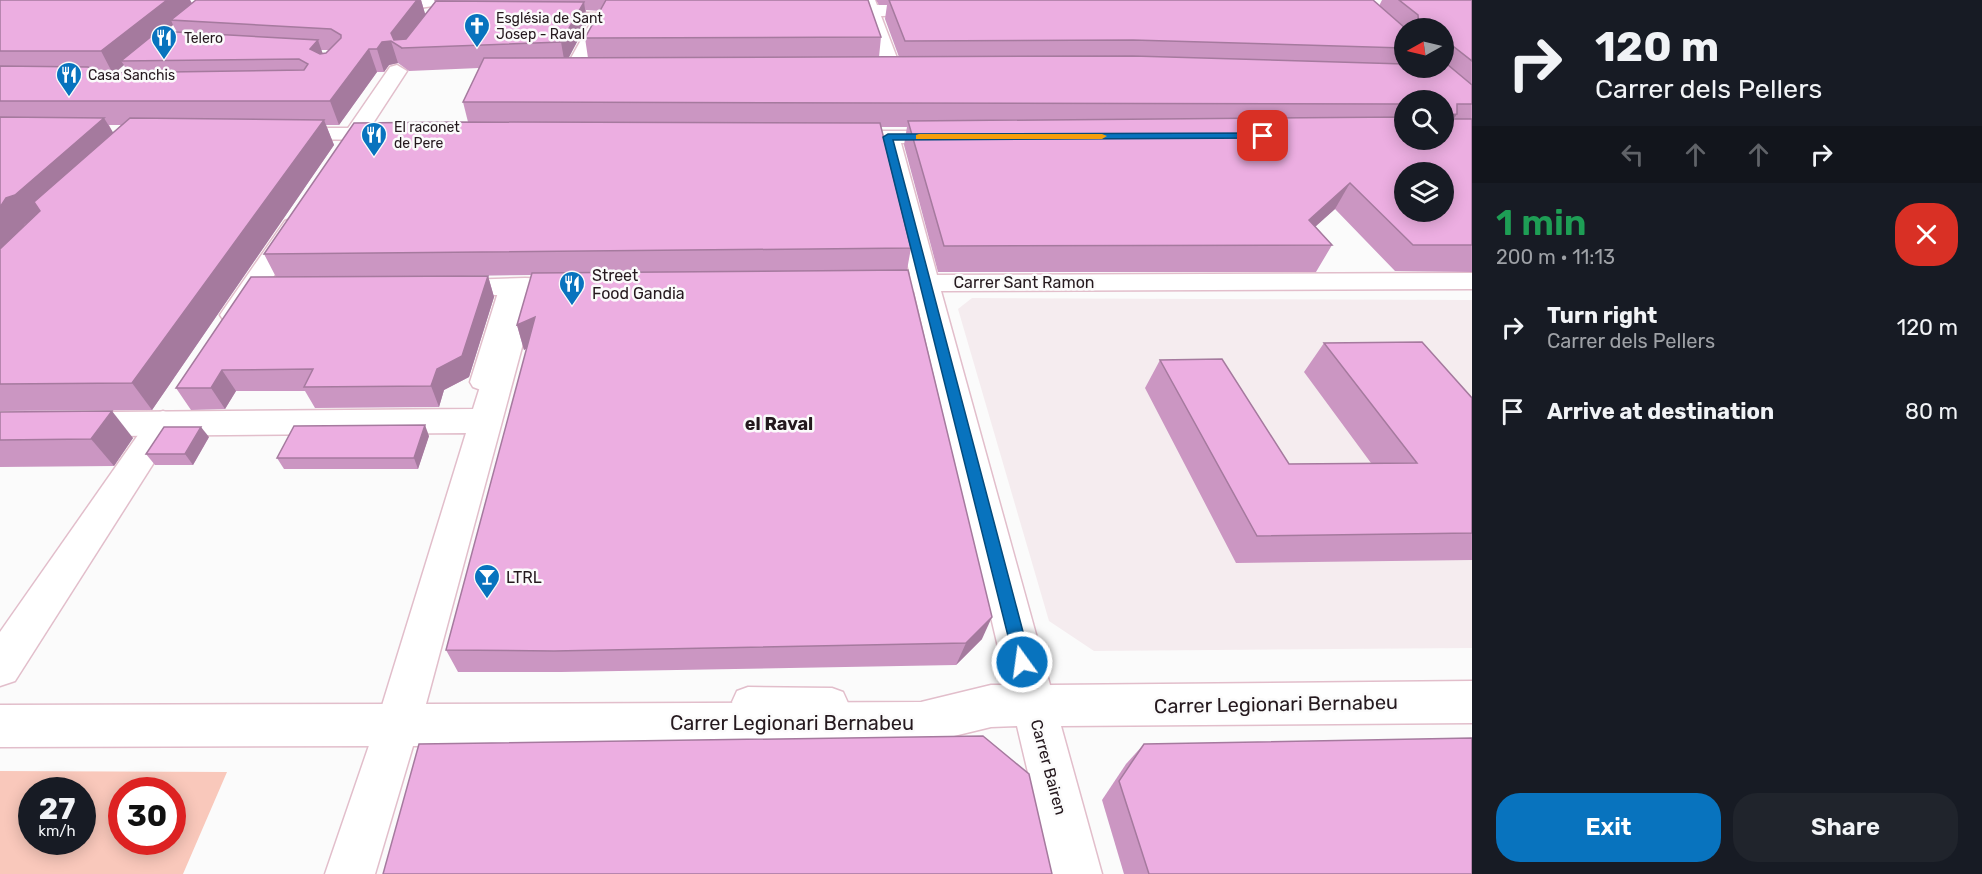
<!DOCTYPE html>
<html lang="en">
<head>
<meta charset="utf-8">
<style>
  body { margin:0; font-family:Rubik,sans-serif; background:#20242c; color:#f1f3f6; height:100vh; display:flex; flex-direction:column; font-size:22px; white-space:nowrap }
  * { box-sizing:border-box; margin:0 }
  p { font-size:20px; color:#9ea1a6 }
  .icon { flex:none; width:33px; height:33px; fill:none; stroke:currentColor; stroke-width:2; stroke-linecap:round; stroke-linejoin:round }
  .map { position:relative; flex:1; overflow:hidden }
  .drawer { display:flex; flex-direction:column; background:#171b24; width:510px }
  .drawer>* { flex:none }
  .hud { background:#171b24; color:#f1f3f6; overflow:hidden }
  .needle { width:39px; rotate:262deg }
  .controls { position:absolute; left:1394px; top:18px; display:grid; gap:12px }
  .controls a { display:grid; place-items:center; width:60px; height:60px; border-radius:50%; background:#171b24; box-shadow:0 3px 15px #0003; font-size:30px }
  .speed { position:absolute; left:18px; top:777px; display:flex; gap:12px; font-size:30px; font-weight:700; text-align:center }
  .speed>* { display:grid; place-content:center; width:78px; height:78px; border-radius:50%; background:#171b24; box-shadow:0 3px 15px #0003; line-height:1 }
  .speed small { font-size:15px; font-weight:400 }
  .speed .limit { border:9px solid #d22; background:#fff; color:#111 }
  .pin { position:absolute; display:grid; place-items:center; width:51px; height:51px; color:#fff; margin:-26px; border-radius:12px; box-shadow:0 3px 9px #0006 }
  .me { position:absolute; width:66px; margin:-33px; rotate:346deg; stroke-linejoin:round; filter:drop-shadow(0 0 4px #0008) }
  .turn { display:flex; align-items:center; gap:21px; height:126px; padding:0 24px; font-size:27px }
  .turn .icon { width:78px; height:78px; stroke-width:2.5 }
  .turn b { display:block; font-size:42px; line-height:51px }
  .lanes { display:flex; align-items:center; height:57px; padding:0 24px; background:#0003; justify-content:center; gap:30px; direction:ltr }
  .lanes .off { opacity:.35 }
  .round { display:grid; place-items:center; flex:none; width:63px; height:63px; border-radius:24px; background:#20242c }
  .overview { display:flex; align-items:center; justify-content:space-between; height:102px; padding:0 24px }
  h1 { font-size:36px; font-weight:600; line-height:45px; color:#1e9e55 }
  .primary-button { display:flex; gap:12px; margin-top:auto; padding:12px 24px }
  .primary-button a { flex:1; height:69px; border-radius:24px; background:#0873be; color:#fff; font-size:24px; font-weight:600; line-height:69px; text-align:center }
  .primary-button a+a { background:#20242c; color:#f1f3f6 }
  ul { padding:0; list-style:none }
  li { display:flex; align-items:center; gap:18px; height:84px; padding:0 24px }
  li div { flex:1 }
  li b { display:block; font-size:22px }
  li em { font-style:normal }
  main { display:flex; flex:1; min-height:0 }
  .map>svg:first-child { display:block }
  .built { fill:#f5ecef }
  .green { fill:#f9c8bb; fill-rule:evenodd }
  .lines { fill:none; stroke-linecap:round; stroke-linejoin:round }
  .service-casing { stroke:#e2becb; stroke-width:3 }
  .pedestrian-casing { stroke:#e2becb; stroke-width:3 }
  .minor-casing { stroke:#e2becb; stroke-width:3 }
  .service { fill:#fff; fill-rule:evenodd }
  .pedestrian { fill:#fff; fill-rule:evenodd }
  .minor { fill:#fff; fill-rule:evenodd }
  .wall { fill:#cb96c2; fill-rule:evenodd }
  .shaded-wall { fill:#a57a9e }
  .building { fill:#ecaee1; stroke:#a57a9e; stroke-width:1.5; fill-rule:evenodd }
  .route { fill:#0873be; stroke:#054b7c; stroke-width:1.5 }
  .slow { fill:#f59e0b }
  .labels { text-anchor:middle; stroke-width:5; stroke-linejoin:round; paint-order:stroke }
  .far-poi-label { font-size:14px; fill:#25191e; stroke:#fbfbfb; text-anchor:start }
  .poi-label { font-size:16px; fill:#25191e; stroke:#fbfbfb; text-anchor:start }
  .street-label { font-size:16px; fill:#25191e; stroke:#fbfbfb }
  .neighbourhood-label { font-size:18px; font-weight:bold; fill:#25191e; stroke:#fbfbfb }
  .near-street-label { font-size:20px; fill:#25191e; stroke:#fbfbfb }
</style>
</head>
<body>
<main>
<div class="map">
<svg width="1472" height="874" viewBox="0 0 1472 874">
  <rect width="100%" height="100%" fill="#fbfbfb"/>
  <!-- built -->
  <polygon class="built" points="972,298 1472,300 1472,648 1094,651 1049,621 958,309"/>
  <!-- green -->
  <path class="green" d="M0 771 227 772 183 874H0ZM32 790H82V842H32ZM122 790H172V842H122Z"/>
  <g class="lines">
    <defs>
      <g id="service">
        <polygon points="554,13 602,13 608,17 602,21 550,20 548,17"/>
        <polygon points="510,280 517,282 520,286 492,382 489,387 481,390 473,387 470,382 500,286 503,282"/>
        <polygon points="748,687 832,688 843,692 848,703 843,714 832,718 748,717 737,713 732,702 737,691"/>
      </g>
      <g id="pedestrian">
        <polygon points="859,0 875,0 877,5 930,5 938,10 930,15 881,16 902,71 899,75 892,77 882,71 864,16 826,16 818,11 826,6 861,6"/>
        <polygon points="612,11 621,16 618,20 608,22 579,77 538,77 535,73 538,69 566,67 596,13"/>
        <polygon points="397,65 407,71 366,134 363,139 347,139 344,134 390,67"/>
        <polygon points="163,411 174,415 179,423 174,431 15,681 0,686 0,632 152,415"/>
        <polygon points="398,704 414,710 420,725 414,740 398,746 0,747 0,705"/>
      </g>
      <g id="minor">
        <polygon points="174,0 246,0 248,3 240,8 182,5"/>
        <polygon points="406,0 448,0 440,5 378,14 370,9 372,5"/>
        <polygon points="284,128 391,128 399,129 402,134 399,139 391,140 276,139 273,134 276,129"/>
        <polygon points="839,131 949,131 957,132 960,137 957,142 949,143 901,143 937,275 1472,273 1472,289 941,291 1050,685 1472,681 1472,723 1061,726 1102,874 1052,874 1017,726 991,727 921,744 413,746 375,874 325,874 376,725 466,433 0,437 0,413 473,409 509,295 446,295 436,293 432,287 436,281 525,278 584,280 588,286 584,292 536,295 426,704 921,702 991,685 1007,685 914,291 856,289 852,283 856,277 910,275 879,143 831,142 828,137 831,132"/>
        <polygon points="294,218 303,221 307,226 244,321 234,324 224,321 220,315 224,309 285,221"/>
      </g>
    </defs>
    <!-- service casing -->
    <use href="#service" class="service-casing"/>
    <!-- pedestrian casing -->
    <use href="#pedestrian" class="pedestrian-casing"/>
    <!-- minor casing -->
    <use href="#minor" class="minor-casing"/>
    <!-- service -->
    <use href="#service" class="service"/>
    <!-- pedestrian -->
    <use href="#pedestrian" class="pedestrian"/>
    <!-- minor -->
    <use href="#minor" class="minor"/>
  </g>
  <!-- wall -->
  <g class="wall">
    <path d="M0 0H190L192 3 196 0H421L425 14 435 2 434 0H868L881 37 879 57H899L885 19 887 5H879L876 0H1373L1379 6 1382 0H1472V272L1395 271 1335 209 1315 226 1332 245 1316 272H938L904 145 907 127H881L911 248 907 270 982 639 956 665 561 672H458L446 650 527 348 524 350 517 325 532 275 393 277 488 276 494 297 469 377 444 390 439 407 315 408 305 391H236L225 409 191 410 176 388 276 277 264 254 468 122 463 102 479 68 409 71 398 63 389 65 384 72H377L339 125H326L334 145 152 410 0 411ZM586 10 600 11 585 38 588 58H568L587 23ZM173 25 177 32 165 31ZM1404 28H1443V68H1404ZM321 50H329L326 53 323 54ZM124 65 127 72 115 73ZM1404 100H1443V140H1404ZM109 125H121L113 133Z"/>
    <polygon points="1324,343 1472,398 1472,560 1236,563 1145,388 1160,360 1289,464 1371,463 1304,372"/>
    <polygon points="0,412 133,438 114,466 0,467"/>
    <polygon points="429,436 418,469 284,469 277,458"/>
    <polygon points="209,437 193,465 155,465 146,454"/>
    <polygon points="1144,744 1472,874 1124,874 1102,800 1126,764"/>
  </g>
  <!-- shaded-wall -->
  <g class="shaded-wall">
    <polygon points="167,0 190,0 194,8 171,20 173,25 130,60 121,61 124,65 113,74 101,51"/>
    <polygon points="417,0 421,0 426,17 402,49 393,42 391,33"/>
    <polygon points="584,2 587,23 565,65 561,42"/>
    <polygon points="318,40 326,63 310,49"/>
    <polygon points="391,41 398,63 389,65 384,72 377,49 382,42"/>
    <polygon points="369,49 377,72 339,125 330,101"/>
    <polygon points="1457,114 1443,135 1449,115"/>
    <polygon points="104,118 119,142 33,221 25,224 21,231 0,251 0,207 6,198"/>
    <polygon points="324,120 334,145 152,410 132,383"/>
    <polygon points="1350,183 1335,209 1294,246 1309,220"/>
    <polygon points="488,276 494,297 469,377 444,390 439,407 431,386 437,369"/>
    <polygon points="535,317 541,341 524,350 517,325"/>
    <polygon points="222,370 236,391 225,409 211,388"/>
    <polygon points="112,411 133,438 114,466 91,439"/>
    <polygon points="425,425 429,436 418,469 414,458"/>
    <polygon points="201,427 209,437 193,465 185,454"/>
    <polygon points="992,617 982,639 956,665 966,643"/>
  </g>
  <!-- building -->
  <g class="building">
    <polygon points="0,0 167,0 101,51 0,51"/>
    <polygon points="196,0 417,0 391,33 394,40 406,39 436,1 584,2 561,42 402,48 391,41 382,42 377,49 369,49 330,101 0,101 0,66 88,67 98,73 304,70 308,64 299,59 121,61 158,31 318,40 310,49 320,54 326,53 341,38 341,35 331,29 171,20"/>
    <polygon points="606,0 868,0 881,37 585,38"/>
    <polygon points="889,0 1373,0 1405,28 1404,28 1404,48 1133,40 905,41"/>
    <polygon points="1399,0 1472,0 1472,61 1449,43 1443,43 1443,28 1419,28 1418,15"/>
    <path d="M1133 56 1404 64V68H1443V65H1448L1472 85V104H1457V114L1449 115 1451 119H1472V245H1413L1350 183 1309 220 1332 245 944 246 908 121 1404 117V140H1443V100H1404V104L463 102 484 58ZM1404 172H1443V212H1404Z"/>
    <polygon points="0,117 104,118 15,195 6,198 0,207"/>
    <polygon points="130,118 324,120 132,383 0,384 0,249 40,211 34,202"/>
    <polygon points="456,122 880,123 911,248 264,254 354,123"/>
    <polygon points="908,270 992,617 966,643 554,651 446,650 535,317 517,325 532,273"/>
    <polygon points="488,276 462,356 437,369 431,386 304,387 313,369 222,370 211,388 176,388 251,277"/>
    <polygon points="1422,342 1472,398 1472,533 1257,536 1160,360 1222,359 1289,464 1417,463 1324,343"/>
    <polygon points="112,411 91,439 0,440 0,412"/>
    <polygon points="425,425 414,458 277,458 294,426"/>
    <polygon points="164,427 201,427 185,454 146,454"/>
    <polygon points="983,736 1029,774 1052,874 383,874 419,744"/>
    <polygon points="1472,738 1472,874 1149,874 1119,781 1144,744"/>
  </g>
  <!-- route -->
  <polygon class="route" points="1263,133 1266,134 1266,138 893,140 1031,662 1028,668 1022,670 1016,668 883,137 888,134"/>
  <!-- slow -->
  <polygon class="slow" points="919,134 1102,134 1107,136 1102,139 916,139 916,135"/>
  <!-- icons -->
  <defs>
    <symbol id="church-pin" viewBox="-11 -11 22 30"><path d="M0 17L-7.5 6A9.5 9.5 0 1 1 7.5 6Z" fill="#0873be" stroke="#fbfbfb"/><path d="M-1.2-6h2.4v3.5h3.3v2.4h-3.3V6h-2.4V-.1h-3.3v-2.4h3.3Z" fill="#fff"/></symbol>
    <symbol id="restaurant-pin" viewBox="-11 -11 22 30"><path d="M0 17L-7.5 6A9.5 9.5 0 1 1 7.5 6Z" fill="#0873be" stroke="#fbfbfb"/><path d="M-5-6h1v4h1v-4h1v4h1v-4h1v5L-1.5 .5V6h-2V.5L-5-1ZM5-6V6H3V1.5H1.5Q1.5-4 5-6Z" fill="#fff"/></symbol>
    <symbol id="bar-pin" viewBox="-11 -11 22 30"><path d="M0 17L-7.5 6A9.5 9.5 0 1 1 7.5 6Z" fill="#0873be" stroke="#fbfbfb"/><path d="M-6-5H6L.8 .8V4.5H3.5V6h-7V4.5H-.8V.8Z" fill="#fff"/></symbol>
  </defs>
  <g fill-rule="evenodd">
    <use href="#church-pin" x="462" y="11" width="30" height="40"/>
    <use href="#restaurant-pin" x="149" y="23" width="30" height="40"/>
    <use href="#restaurant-pin" x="54" y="60" width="30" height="40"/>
    <use href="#restaurant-pin" x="359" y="120" width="30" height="40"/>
    <use href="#restaurant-pin" x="557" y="269" width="30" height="40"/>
    <use href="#bar-pin" x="472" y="562" width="30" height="40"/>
  </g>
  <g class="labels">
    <!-- far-poi labels -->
    <g class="far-poi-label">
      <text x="496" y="23">Església de Sant<tspan x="496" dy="16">Josep - Raval</tspan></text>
      <text x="184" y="43">Telero</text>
      <text x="88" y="80">Casa Sanchis</text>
      <text x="394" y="132">El raconet<tspan x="394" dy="16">de Pere</tspan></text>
    </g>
    <!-- poi labels -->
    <g class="poi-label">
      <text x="592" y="281">Street<tspan x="592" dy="18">Food Gandia</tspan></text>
      <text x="506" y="583">LTRL</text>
    </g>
    <!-- street labels -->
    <g class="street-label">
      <text x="1024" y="288">Carrer Sant Ramon</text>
      <text transform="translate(1049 767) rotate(75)" y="6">Carrer Bairen</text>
    </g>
    <!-- neighbourhood labels -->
    <g class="neighbourhood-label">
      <text x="779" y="430">el Raval</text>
    </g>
    <!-- near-street labels -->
    <g class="near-street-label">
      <text transform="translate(1276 704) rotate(-1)" y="7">Carrer Legionari Bernabeu</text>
      <text x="792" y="730">Carrer Legionari Bernabeu</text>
    </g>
  </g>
</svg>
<div class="controls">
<a><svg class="needle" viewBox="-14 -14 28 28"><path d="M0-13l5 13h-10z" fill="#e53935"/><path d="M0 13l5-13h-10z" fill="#9ea1a6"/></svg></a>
<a><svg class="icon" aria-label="search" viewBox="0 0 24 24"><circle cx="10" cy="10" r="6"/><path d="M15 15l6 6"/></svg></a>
<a><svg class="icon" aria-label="layers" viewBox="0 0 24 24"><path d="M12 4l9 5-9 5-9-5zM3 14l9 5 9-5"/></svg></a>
</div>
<div class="speed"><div>27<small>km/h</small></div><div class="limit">30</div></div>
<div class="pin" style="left:1263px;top:136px;background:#d93025"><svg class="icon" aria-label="arrive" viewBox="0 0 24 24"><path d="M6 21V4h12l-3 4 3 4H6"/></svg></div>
<svg class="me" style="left:1022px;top:662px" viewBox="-20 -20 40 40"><circle r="17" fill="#0873be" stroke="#fff" stroke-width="3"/><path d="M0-11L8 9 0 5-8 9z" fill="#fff"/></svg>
</div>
<section class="drawer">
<div class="hud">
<div class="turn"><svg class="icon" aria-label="right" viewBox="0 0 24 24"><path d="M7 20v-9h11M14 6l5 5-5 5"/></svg><div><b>120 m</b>Carrer dels Pellers</div></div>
<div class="lanes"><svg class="icon off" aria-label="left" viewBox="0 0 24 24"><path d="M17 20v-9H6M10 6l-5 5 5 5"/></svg><svg class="icon off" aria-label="ahead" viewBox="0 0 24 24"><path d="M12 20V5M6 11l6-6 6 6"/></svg><svg class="icon off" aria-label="ahead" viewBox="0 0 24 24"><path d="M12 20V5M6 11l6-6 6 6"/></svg><svg class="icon" aria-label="right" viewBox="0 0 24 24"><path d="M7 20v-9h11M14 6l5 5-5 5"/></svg></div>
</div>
<div class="overview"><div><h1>1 min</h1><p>200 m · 11:13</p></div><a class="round" style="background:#d93025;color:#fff"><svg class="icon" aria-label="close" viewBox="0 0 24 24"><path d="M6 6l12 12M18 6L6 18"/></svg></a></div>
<ul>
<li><svg class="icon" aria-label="right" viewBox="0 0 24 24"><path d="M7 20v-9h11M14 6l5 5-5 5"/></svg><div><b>Turn right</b><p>Carrer dels Pellers</p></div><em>120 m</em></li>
<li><svg class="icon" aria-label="arrive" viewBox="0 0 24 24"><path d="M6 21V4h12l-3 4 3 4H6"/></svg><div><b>Arrive at destination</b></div><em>80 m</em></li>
</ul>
<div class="primary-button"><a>Exit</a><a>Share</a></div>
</section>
</main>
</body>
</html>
